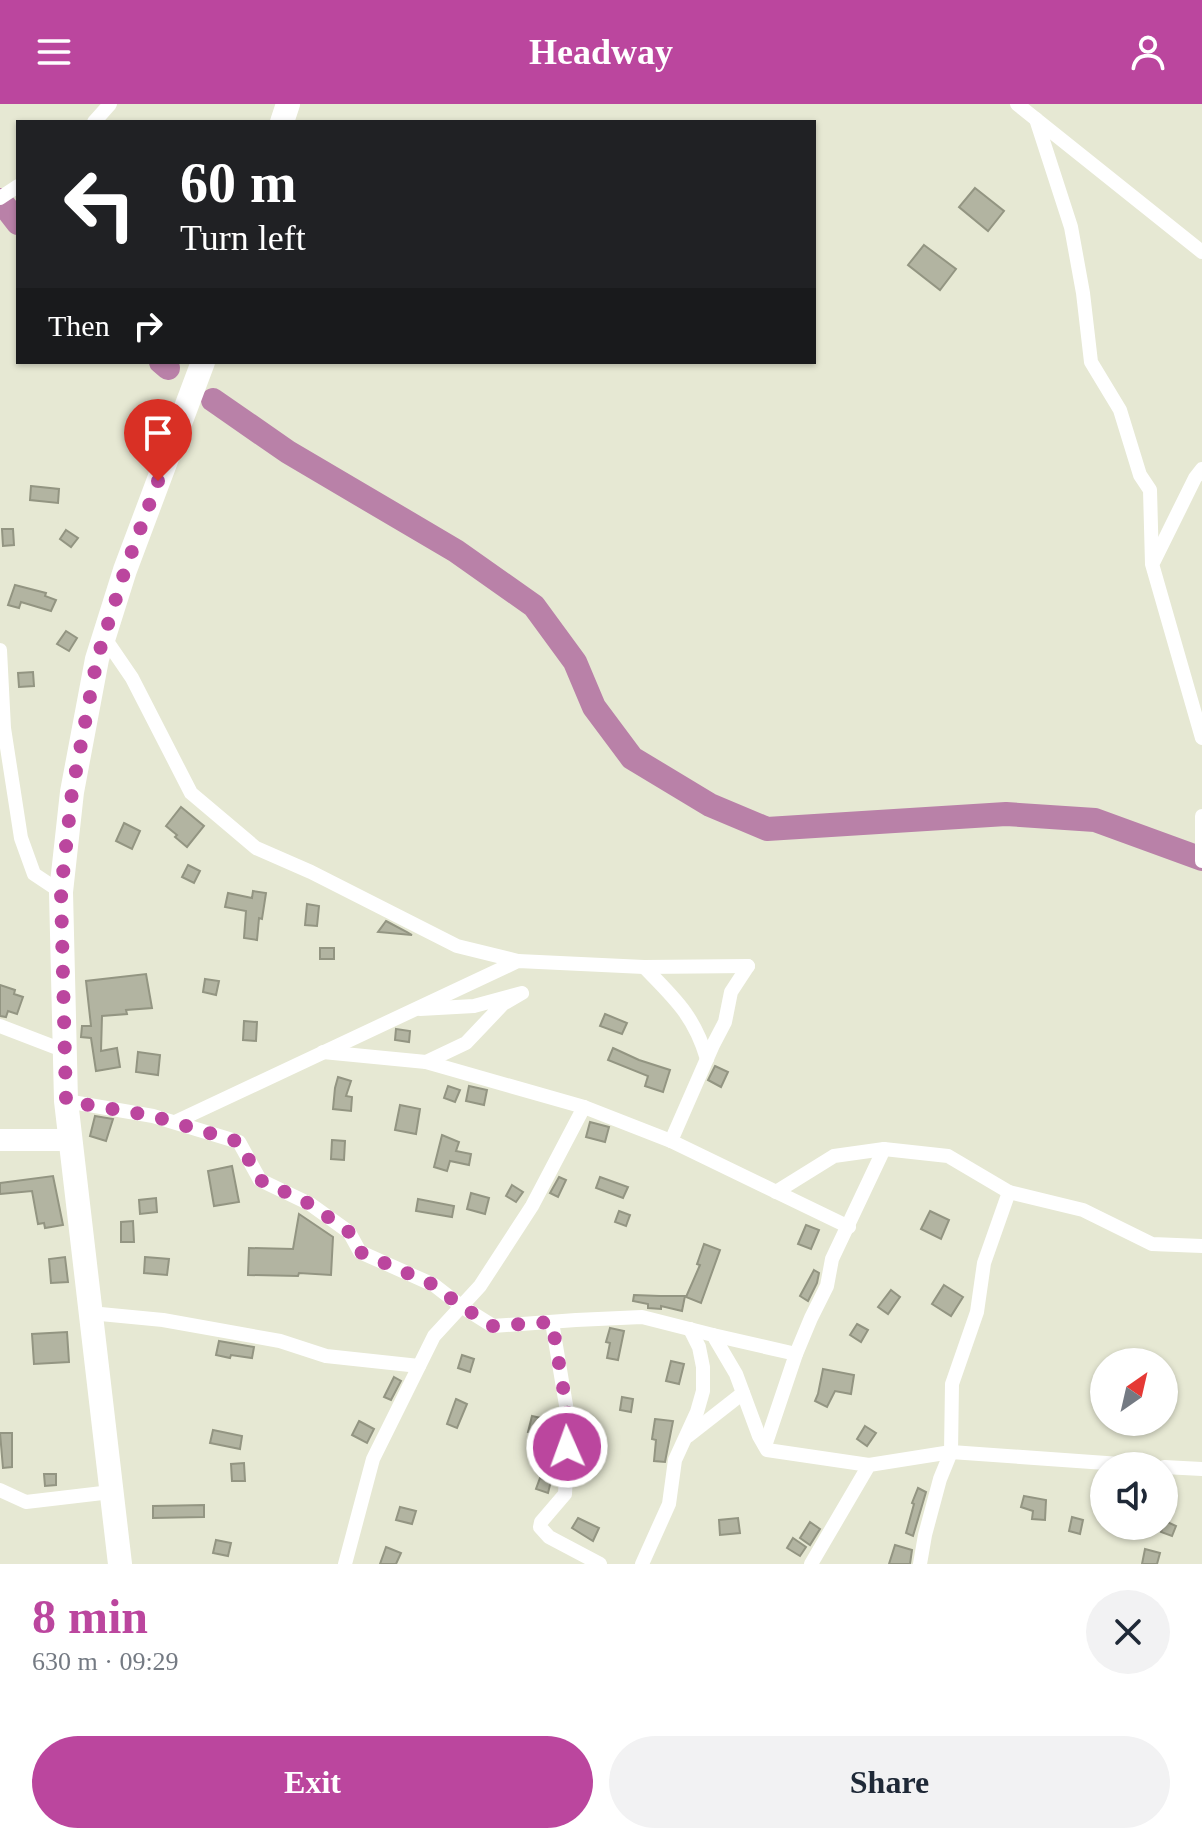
<!DOCTYPE html>
<html lang="en">
<head>
<meta charset="utf-8">
<style>
  body { margin:0; font-family:Georgia,serif; background:#f2f2f3; color:#1f2937; height:100vh; display:flex; flex-direction:column; font-size:30px; white-space:nowrap }
  * { box-sizing:border-box; margin:0 }
  p { font-size:26px; color:#747a83 }
  .icon { flex:none; width:44px; height:44px; fill:none; stroke:currentColor; stroke-width:2; stroke-linecap:round; stroke-linejoin:round }
  .map { position:relative; height:1460px; overflow:hidden }
  .side { display:flex; flex-direction:column; background:#fff; flex:1 }
  .side>* { flex:none }
  .banner { position:absolute; left:16px; top:16px; width:800px; height:244px; border-radius:0px; box-shadow:0 2px 6px #0004; background:#202124; color:#fff; overflow:hidden }
  .needle { width:52px; rotate:34deg }
  .controls { position:absolute; left:1090px; top:1244px; display:grid; gap:16px }
  .controls a { display:grid; place-items:center; width:88px; height:88px; border-radius:50%; background:#fff; box-shadow:0 2px 6px #0004; font-size:40px }
  .pin { position:absolute; display:grid; place-items:center; width:68px; height:68px; color:#fff; margin:-82px -34px; border-radius:50% 50% 50% 0; rotate:-45deg; box-shadow:0 0 8px #0007 }
  .pin .icon { rotate:45deg }
  .me { position:absolute; width:88px; margin:-44px; rotate:358deg; stroke-linejoin:round; filter:drop-shadow(0 0 6px #0008) }
  .turn { display:flex; align-items:center; gap:28px; height:168px; padding:0 32px; font-size:36px }
  .turn .icon { width:104px; height:104px; stroke-width:2.5 }
  .turn b { display:block; font-size:56px; line-height:68px }
  .then { display:flex; align-items:center; height:76px; padding:0 32px; background:#0003; gap:16px; font-size:30px }
  .round { display:grid; place-items:center; flex:none; width:84px; height:84px; border-radius:42px; background:#f2f2f3 }
  .head { display:flex; align-items:center; justify-content:space-between; height:136px; padding:0 32px }
  h1 { font-size:48px; font-weight:700; line-height:60px; color:#bb469e }
  .action { display:flex; gap:16px; margin-top:auto; padding:16px 32px }
  .action a { flex:1; height:92px; border-radius:48px; background:#bb469e; color:#fff; font-size:32px; font-weight:700; line-height:92px; text-align:center }
  .action a+a { background:#f2f2f3; color:#1f2937 }
  header { display:flex; justify-content:space-between; align-items:center; height:104px; padding:0 32px; background:#bb469e; color:#fff; font-size:36px; font-weight:700 }
  .map>svg:first-child { display:block }
  .lines { fill:none; stroke-linecap:round; stroke-linejoin:round }
  .river { stroke:#b981a8; stroke-width:24 }
  .building { fill:#b2b4a1; stroke:#939582; stroke-width:2 }
  .street { stroke:#fff; stroke-width:14 }
  .secondary { stroke:#fff; stroke-width:22 }
  .primary { stroke:#fff; stroke-width:24 }
  .route { stroke:#bb469e; stroke-width:14; stroke-dasharray:0 25.2 }
</style>
</head>
<body>
<header><svg class="icon" aria-label="menu" viewBox="0 0 24 24"><path d="M4 6h16M4 12h16M4 18h16"/></svg>Headway<svg class="icon" aria-label="person" viewBox="0 0 24 24"><circle cx="12" cy="8" r="4"/><path d="M4 21q1-7 8-7t8 7"/></svg></header>
<div class="map">
<svg width="1202" height="1460" viewBox="0 0 1202 1460">
  <rect width="100%" height="100%" fill="#e6e8d3"/>
  <g class="lines">
    <!-- river -->
    <g class="river">
      <polyline points="0,96 18,119"/>
      <polyline points="161,258 168,264"/>
      <polyline points="213,296 288,348 456,447 534,502 575,558 594,603 632,654 710,701 767,725 1006,710 1095,716 1202,755"/>
    </g>
  </g>
  <!-- building -->
  <g class="building">
    <polygon points="975,84 1004,107 988,127 959,103"/>
    <polygon points="924,141 956,165 940,186 908,161"/>
    <polygon points="31,382 59,385 58,399 30,396"/>
    <polygon points="2,425 13,425 14,441 3,442"/>
    <polygon points="66,426 78,434 71,443 60,435"/>
    <polygon points="15,481 46,489 45,492 56,496 51,507 21,498 19,504 8,501"/>
    <polygon points="66,527 77,534 69,547 57,540"/>
    <polygon points="33,568 34,582 19,583 18,569"/>
    <polygon points="181,703 204,722 187,743 175,733 177,731 166,722"/>
    <polygon points="124,719 140,727 132,745 116,737"/>
    <polygon points="188,761 200,767 194,779 182,773"/>
    <polygon points="253,787 266,789 262,815 259,814 257,836 244,834 246,807 225,803 228,789 252,794"/>
    <polygon points="307,800 319,802 317,822 305,821"/>
    <polygon points="386,817 407,828 412,831 378,828"/>
    <rect x="320" y="844" width="14" height="11"/>
    <polygon points="146,870 152,904 126,906 127,910 102,912 101,947 117,944 120,963 96,967 91,934 81,933 82,922 91,922 86,877"/>
    <polygon points="205,875 219,877 216,891 203,888"/>
    <polygon points="0,881 15,886 14,890 23,893 17,910 8,907 6,913 0,912"/>
    <polygon points="605,910 627,919 622,930 600,922"/>
    <polygon points="244,917 257,918 256,937 243,936"/>
    <polygon points="396,925 410,927 409,938 395,936"/>
    <polygon points="613,944 639,956 670,966 663,988 645,982 648,972 608,956"/>
    <polygon points="138,948 160,951 158,971 136,968"/>
    <polygon points="715,962 728,968 721,983 708,976"/>
    <polygon points="338,973 351,977 346,992 352,993 351,1007 333,1005 335,984"/>
    <polygon points="448,982 460,986 455,998 444,994"/>
    <polygon points="469,982 487,986 484,1001 466,997"/>
    <polygon points="400,1001 420,1005 416,1030 395,1026"/>
    <polygon points="95,1012 113,1015 106,1037 90,1032"/>
    <polygon points="590,1018 609,1023 605,1038 586,1033"/>
    <polygon points="442,1031 459,1038 456,1047 471,1050 469,1061 450,1057 447,1067 434,1063"/>
    <polygon points="332,1036 345,1037 344,1056 331,1055"/>
    <polygon points="232,1062 239,1098 214,1102 208,1067"/>
    <polygon points="53,1072 63,1121 45,1124 44,1119 38,1120 32,1087 0,1090 0,1079"/>
    <polygon points="559,1073 566,1076 558,1093 550,1089"/>
    <polygon points="600,1073 628,1083 623,1094 596,1084"/>
    <polygon points="512,1081 523,1088 516,1098 506,1092"/>
    <polygon points="471,1089 489,1094 485,1110 467,1105"/>
    <polygon points="156,1094 157,1108 140,1110 139,1096"/>
    <polygon points="418,1095 454,1102 452,1113 416,1107"/>
    <polygon points="619,1107 630,1111 626,1122 615,1118"/>
    <polygon points="930,1107 949,1116 941,1135 921,1125"/>
    <polygon points="299,1110 333,1133 331,1171 299,1169 298,1172 248,1171 249,1144 293,1145"/>
    <polygon points="133,1117 134,1138 121,1138 121,1118"/>
    <polygon points="806,1121 819,1126 811,1145 798,1140"/>
    <polygon points="704,1140 720,1146 701,1199 686,1193 700,1161 697,1160"/>
    <polygon points="65,1153 68,1178 51,1179 49,1155"/>
    <polygon points="145,1153 169,1155 167,1171 144,1169"/>
    <polygon points="814,1166 819,1169 817,1179 808,1197 800,1192"/>
    <polygon points="944,1181 963,1193 951,1212 932,1200"/>
    <polygon points="891,1186 900,1193 888,1210 878,1203"/>
    <polygon points="634,1191 660,1192 685,1192 682,1207 661,1202 661,1205 648,1204 648,1200 633,1197"/>
    <polygon points="857,1220 868,1226 861,1238 850,1231"/>
    <polygon points="610,1224 624,1227 618,1256 607,1254 610,1239 606,1238"/>
    <polygon points="67,1228 69,1258 34,1260 32,1230"/>
    <polygon points="219,1237 254,1243 252,1254 231,1251 230,1254 216,1251"/>
    <polygon points="462,1251 474,1255 470,1268 458,1264"/>
    <polygon points="671,1257 684,1260 679,1280 666,1277"/>
    <polygon points="823,1265 854,1271 851,1290 835,1287 827,1303 815,1297 818,1290"/>
    <polygon points="394,1273 401,1277 391,1296 384,1293"/>
    <polygon points="622,1293 633,1295 631,1308 620,1306"/>
    <polygon points="456,1295 467,1300 457,1324 447,1320"/>
    <polygon points="532,1312 546,1315 542,1331 528,1328"/>
    <polygon points="655,1315 673,1317 665,1358 654,1357 656,1336 652,1335"/>
    <polygon points="359,1317 374,1325 367,1339 352,1331"/>
    <polygon points="865,1322 876,1329 867,1342 857,1335"/>
    <polygon points="213,1326 242,1332 240,1345 210,1339"/>
    <polygon points="0,1329 12,1329 12,1363 3,1364"/>
    <polygon points="244,1359 245,1377 232,1377 231,1360"/>
    <polygon points="44,1370 56,1370 56,1381 45,1382"/>
    <polygon points="540,1374 551,1377 548,1389 536,1385"/>
    <polygon points="918,1384 926,1388 913,1432 906,1429 914,1400 912,1399"/>
    <polygon points="1024,1392 1046,1396 1045,1416 1032,1415 1033,1407 1021,1403"/>
    <polygon points="204,1401 204,1413 153,1414 153,1402"/>
    <polygon points="400,1403 416,1407 412,1420 396,1416"/>
    <polygon points="1072,1413 1083,1416 1080,1430 1069,1427"/>
    <polygon points="578,1414 599,1424 593,1437 572,1424"/>
    <polygon points="738,1414 740,1429 720,1431 719,1416"/>
    <polygon points="1165,1417 1176,1422 1172,1432 1161,1428"/>
    <polygon points="810,1418 820,1425 810,1441 800,1434"/>
    <polygon points="793,1434 806,1443 800,1452 787,1444"/>
    <polygon points="216,1436 231,1439 228,1452 213,1449"/>
    <polygon points="895,1441 912,1446 910,1460 889,1460"/>
    <polygon points="386,1443 401,1449 396,1460 380,1460"/>
    <polygon points="1145,1445 1160,1449 1157,1460 1142,1460"/>
  </g>
  <g class="lines">
    <!-- street -->
    <g class="street">
      <polyline points="1017,0 1202,148"/>
      <polyline points="1036,15 1071,123 1083,189 1091,258 1120,306 1140,371 1150,386 1152,460 1202,634"/>
      <polyline points="94,18 110,0"/>
      <polyline points="0,94 18,82"/>
      <polyline points="1154,457 1195,374 1202,365"/>
      <polyline points="104,533 132,574 191,689 256,744 311,768 457,842 518,857"/>
      <polyline points="0,546 4,624 21,734 34,770 61,788"/>
      <polyline points="1202,712 1202,757"/>
      <path d="M644 863C674 894 694 911 707 955"/>
      <polyline points="420,905 474,902 522,889 503,900 466,939 426,958"/>
      <polyline points="0,922 65,947"/>
      <polyline points="323,948 426,958 584,1003 671,1037 849,1123"/>
      <polyline points="66,997 153,1012 239,1038 260,1076 310,1100 349,1128 360,1148 434,1181 461,1202 493,1222 576,1216 642,1213 713,1231 736,1270 759,1332 767,1346 869,1361"/>
      <polyline points="175,1018 518,857 644,863 748,862"/>
      <polyline points="671,1037 713,941 725,918 731,888 748,862"/>
      <polyline points="776,1088 834,1052 884,1045 948,1052 1009,1088 984,1159 977,1208 952,1280 951,1348 940,1375 925,1431 920,1460"/>
      <polyline points="1009,1088 1083,1106 1152,1140 1202,1142"/>
      <polyline points="90,1209 163,1216 280,1237 326,1252 419,1262"/>
      <polyline points="552,1218 569,1319 565,1390 541,1418 540,1423 549,1433 600,1460"/>
      <polyline points="713,1231 796,1250"/>
      <polyline points="688,1332 743,1289"/>
      <polyline points="765,1342 796,1250 811,1214 827,1182 832,1155 884,1045"/>
      <polyline points="1164,1363 1202,1365"/>
      <polyline points="0,1386 26,1398 111,1388"/>
      <polyline points="345,1460 373,1355 434,1232 480,1182 532,1102 584,1003"/>
      <polyline points="642,1460 669,1400 675,1356 697,1308 703,1287 703,1263 699,1243 690,1225"/>
      <polyline points="811,1460 869,1361 951,1348 1148,1362"/>
    </g>
    <!-- secondary -->
    <polyline class="secondary" points="0,1036 70,1036"/>
    <!-- primary -->
    <g class="primary">
      <polyline points="282,18 288,0"/>
      <polyline points="120,1460 66,997 61,788 72,688 97,555 125,466 203,258"/>
    </g>
  </g>
  <g class="lines">
    <!-- route -->
    <polyline class="route" points="158,377 125,466 97,555 72,688 61,788 66,997 153,1012 239,1038 260,1076 310,1100 349,1128 360,1148 434,1181 461,1202 493,1222 552,1218 569,1319 567,1343"/>
  </g>
</svg>
<div class="controls">
<a><svg class="needle" viewBox="-14 -14 28 28"><path d="M0-13l5 13h-10z" fill="#e53935"/><path d="M0 13l5-13h-10z" fill="#747a83"/></svg></a>
<a><svg class="icon" aria-label="sound" viewBox="0 0 24 24"><path d="M4 9h4l5-4v14l-5-4H4zM17 9q2 3 0 6"/></svg></a>
</div>
<div class="pin" style="left:158px;top:377px;background:#d93025"><svg class="icon" aria-label="arrive" viewBox="0 0 24 24"><path d="M6 21V4h12l-3 4 3 4H6"/></svg></div>
<svg class="me" style="left:567px;top:1343px" viewBox="-20 -20 40 40"><circle r="17" fill="#bb469e" stroke="#fff" stroke-width="3"/><path d="M0-11L8 9 0 5-8 9z" fill="#fff"/></svg>
<div class="banner">
<div class="turn"><svg class="icon" aria-label="left" viewBox="0 0 24 24"><path d="M17 20v-9H6M10 6l-5 5 5 5"/></svg><div><b>60 m</b>Turn left</div></div>
<div class="then">Then<svg class="icon" aria-label="right" viewBox="0 0 24 24"><path d="M7 20v-9h11M14 6l5 5-5 5"/></svg></div>
</div>
</div>
<section class="side">
<div class="head"><div><h1>8 min</h1><p>630 m · 09:29</p></div><a class="round"><svg class="icon" aria-label="close" viewBox="0 0 24 24"><path d="M6 6l12 12M18 6L6 18"/></svg></a></div>
<div class="action"><a>Exit</a><a>Share</a></div>
</section>
</body>
</html>
